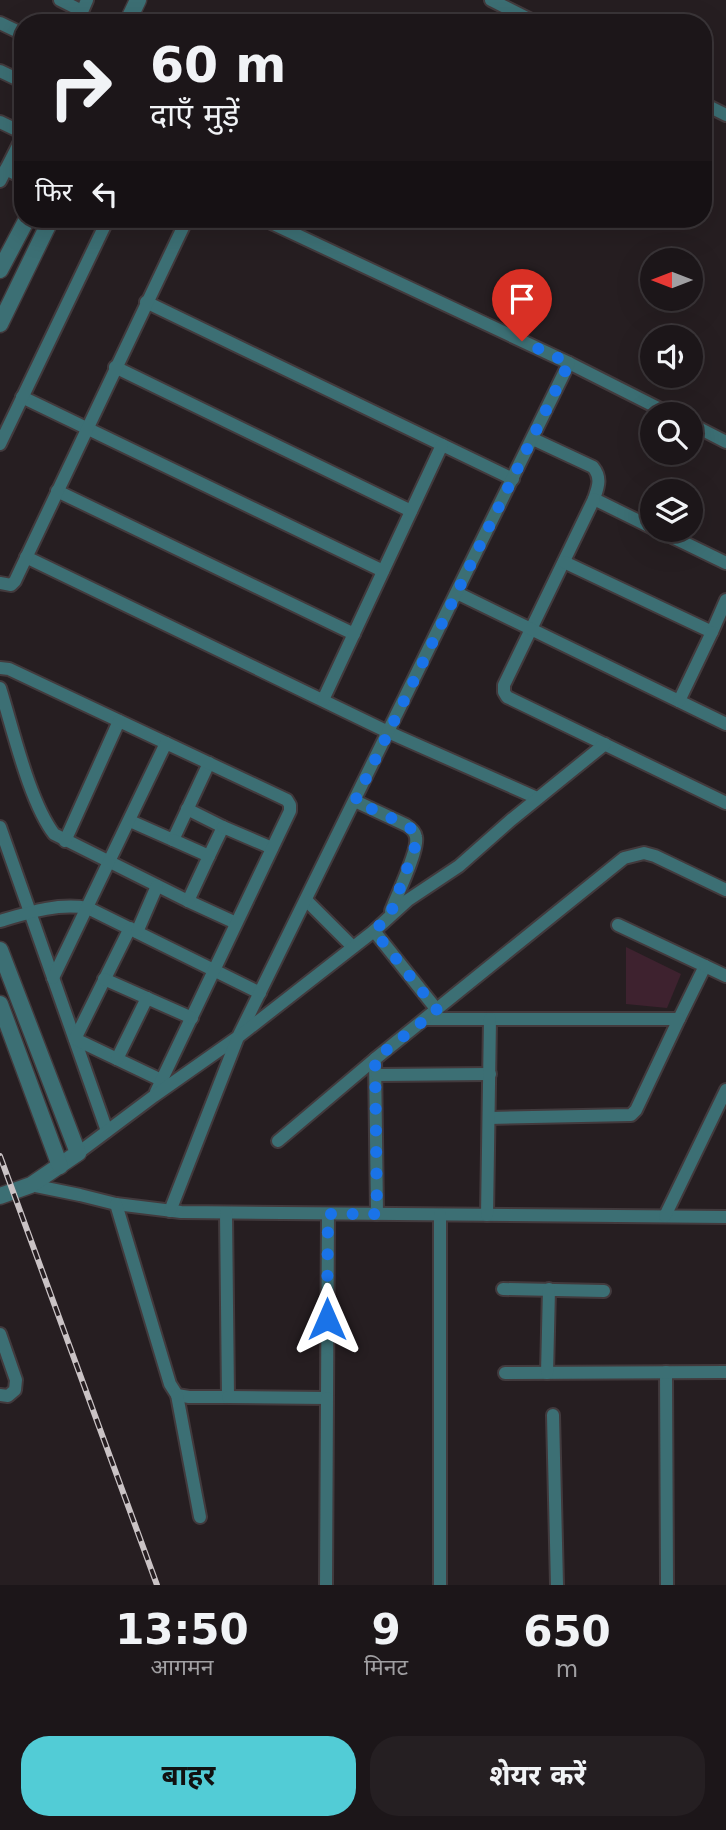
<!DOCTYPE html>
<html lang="hi">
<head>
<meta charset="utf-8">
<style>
  body { margin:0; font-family:"DejaVu Sans","Noto Sans Devanagari",sans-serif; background:#251f22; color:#f1f3f6; height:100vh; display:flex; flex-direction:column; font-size:26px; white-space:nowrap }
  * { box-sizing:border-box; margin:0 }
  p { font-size:23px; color:#a09fa2 }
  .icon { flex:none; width:38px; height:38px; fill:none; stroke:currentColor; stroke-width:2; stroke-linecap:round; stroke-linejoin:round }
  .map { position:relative; height:1585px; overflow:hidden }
  .sheet { display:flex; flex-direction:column; background:#1c1619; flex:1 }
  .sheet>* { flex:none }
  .guide { position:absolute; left:14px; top:14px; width:698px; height:214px; border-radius:28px; box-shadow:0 7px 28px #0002,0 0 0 2px #3a3538; background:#1c1619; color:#f1f3f6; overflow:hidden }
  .needle { width:46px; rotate:270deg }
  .tools { position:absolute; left:640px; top:248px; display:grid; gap:14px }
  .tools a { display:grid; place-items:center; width:63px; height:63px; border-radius:50%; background:#1c1619; box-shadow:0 7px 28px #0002,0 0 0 2px #3a3538; font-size:35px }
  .pin { position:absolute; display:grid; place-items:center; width:60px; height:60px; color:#fff; margin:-72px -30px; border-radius:50% 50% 50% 0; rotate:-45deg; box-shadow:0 0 7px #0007 }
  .pin .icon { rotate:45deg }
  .me { position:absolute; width:77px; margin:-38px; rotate:0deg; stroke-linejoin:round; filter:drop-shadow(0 0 5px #0008) }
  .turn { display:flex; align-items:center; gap:24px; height:147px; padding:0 21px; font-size:32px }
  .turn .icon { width:91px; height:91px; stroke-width:2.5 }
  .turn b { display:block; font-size:49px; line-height:60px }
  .then { display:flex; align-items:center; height:66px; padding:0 21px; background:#0003; gap:14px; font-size:26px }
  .eta { display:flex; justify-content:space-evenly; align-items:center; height:119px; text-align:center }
  .eta b { font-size:42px; font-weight:700; line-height:49px }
  .primary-button { display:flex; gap:14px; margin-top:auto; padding:14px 21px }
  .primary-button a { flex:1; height:80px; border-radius:28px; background:#52ccd6; color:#111; font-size:28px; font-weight:700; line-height:80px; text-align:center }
  .primary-button a+a { background:#251f22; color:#f1f3f6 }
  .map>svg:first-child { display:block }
  .green { fill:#3e222f }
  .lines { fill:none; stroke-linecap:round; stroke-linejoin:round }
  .minor-casing { stroke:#423a3d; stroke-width:16 }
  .tertiary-casing { stroke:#423a3d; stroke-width:19 }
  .minor { stroke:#3c6f74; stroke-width:12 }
  .tertiary { stroke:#3c6f74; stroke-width:16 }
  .rail-casing { stroke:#cac3c5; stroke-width:6 }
  .rail { stroke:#261e21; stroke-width:3.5; stroke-dasharray:10; stroke-linecap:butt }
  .route { stroke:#1a73e8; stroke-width:12; stroke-dasharray:0 21.6 }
</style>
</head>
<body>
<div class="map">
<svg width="726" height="1585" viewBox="0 0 726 1585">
  <rect width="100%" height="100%" fill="#261e21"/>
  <!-- green -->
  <polygon class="green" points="626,947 681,974 667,1008 626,1004"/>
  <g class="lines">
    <defs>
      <g id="minor">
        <polyline points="60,0 82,11"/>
        <polyline points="491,0 537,23"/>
        <polyline points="0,23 23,34"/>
        <polyline points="77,23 87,0"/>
        <polyline points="0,71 23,82"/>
        <polyline points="704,104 726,115"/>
        <polyline points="0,122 23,133"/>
        <polyline points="6,169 23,178"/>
        <polyline points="0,181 23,136"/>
        <polyline points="146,302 513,479"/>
        <polyline points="569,363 672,415"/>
        <polyline points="115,367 411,511"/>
        <polyline points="22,397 383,571"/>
        <polyline points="691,424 726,442"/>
        <path d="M533 439 593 467C602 478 598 487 594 499L653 528"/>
        <polyline points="0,444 108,219"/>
        <polyline points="57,491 354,634"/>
        <polyline points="594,499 504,685 504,692 507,697 726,803"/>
        <polyline points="658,530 726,563"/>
        <polyline points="26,557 388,732 537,798"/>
        <polyline points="564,562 712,632 726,600"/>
        <polyline points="0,583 11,585 15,581 187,219"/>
        <polyline points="457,593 726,724"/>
        <polyline points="0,668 9,669 166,743"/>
        <path d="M0 688C13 729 29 801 54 834L188 901 236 923"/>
        <polyline points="323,700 442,445"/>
        <polyline points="679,701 712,632"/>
        <path d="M355 801 406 825C411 828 415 831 416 837 419 850 396 897 391 911"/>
        <polyline points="187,809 223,827 209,856"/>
        <polyline points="130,821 173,840 209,763"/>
        <polyline points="0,827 107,1131"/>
        <polyline points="223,827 272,848"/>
        <polyline points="173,840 209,856 188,901"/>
        <polyline points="65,841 119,721"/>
        <polyline points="306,900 353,947"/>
        <path d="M0 921C30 912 57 903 88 908L260 993"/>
        <polyline points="618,925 705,966 679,1019"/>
        <polyline points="130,928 75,1039 161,1080"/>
        <polyline points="374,931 408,900 459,866 511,820 605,744"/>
        <polyline points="137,932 157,886"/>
        <polyline points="705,966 726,976"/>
        <polyline points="53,978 166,743 287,800 290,805 290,811 156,1092"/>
        <polyline points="104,979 192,1018"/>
        <polyline points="426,1019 679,1019 636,1110 631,1115 489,1118"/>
        <polyline points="117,1059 147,998"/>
        <polyline points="375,1059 377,1214"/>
        <polyline points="377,1075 490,1074"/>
        <polyline points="278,1141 375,1059 624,858 644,853 655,856 726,890"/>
        <polyline points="78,1153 154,1096 238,1037 569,363 263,219"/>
        <polyline points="31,1185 80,1195 116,1204 181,1212 726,1217"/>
        <polyline points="116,1204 170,1384 177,1395 189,1397 228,1397 226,1213"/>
        <polyline points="170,1211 238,1037 374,931 437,1010"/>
        <polyline points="487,1215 490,1019"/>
        <polyline points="665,1216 726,1090"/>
        <polyline points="503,1289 604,1291"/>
        <polyline points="0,1334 16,1380 15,1390 8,1396 0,1395"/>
        <polyline points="666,1372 667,1585"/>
        <polyline points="505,1373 726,1372"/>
        <polyline points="547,1373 549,1289"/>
        <polyline points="177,1395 200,1517"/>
        <polyline points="228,1397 327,1398 328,1214"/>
        <polyline points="553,1415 557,1585"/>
        <polyline points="326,1585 327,1398"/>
        <polyline points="440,1585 440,1215"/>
      </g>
      <g id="tertiary">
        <polyline points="127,23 138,0"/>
        <polyline points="0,270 27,219"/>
        <polyline points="0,324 51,219"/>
        <polyline points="0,950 78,1153 31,1185 0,1196"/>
        <polyline points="0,1004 60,1166"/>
      </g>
    </defs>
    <!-- minor casing -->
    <use href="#minor" class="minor-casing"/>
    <!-- tertiary casing -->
    <use href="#tertiary" class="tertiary-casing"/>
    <!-- minor -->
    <use href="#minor" class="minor"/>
    <!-- tertiary -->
    <use href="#tertiary" class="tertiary"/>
    <defs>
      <polyline id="rail" points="0,1156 157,1585"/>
    </defs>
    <!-- rail casing -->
    <use href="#rail" class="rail-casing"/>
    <!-- rail -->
    <use href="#rail" class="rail"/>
  </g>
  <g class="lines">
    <!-- route -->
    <polyline class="route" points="327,1319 328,1214 377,1214 375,1059 437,1010 374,931 390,915 416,844 413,830 406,825 355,801 569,363 522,341"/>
  </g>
</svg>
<div class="tools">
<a><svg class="needle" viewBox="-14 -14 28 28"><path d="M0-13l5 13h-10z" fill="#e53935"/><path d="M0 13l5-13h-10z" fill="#a09fa2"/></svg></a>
<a><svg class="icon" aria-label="sound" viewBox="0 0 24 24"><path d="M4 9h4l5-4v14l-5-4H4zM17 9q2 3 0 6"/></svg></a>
<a><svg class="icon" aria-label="search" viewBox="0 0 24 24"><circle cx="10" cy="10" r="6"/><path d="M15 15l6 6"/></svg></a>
<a><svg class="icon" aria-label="layers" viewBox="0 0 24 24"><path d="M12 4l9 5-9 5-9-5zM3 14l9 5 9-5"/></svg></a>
</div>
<div class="pin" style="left:522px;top:341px;background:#d93025"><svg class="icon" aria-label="arrive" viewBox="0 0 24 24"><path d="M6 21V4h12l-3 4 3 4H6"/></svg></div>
<svg class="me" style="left:327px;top:1319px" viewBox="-20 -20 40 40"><path d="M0-17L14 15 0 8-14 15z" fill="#1a73e8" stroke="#fff" stroke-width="4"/></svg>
<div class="guide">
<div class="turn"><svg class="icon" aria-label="right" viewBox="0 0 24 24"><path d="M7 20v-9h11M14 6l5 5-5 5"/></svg><div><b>60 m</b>दाएँ मुड़ें</div></div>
<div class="then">फिर<svg class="icon" aria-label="left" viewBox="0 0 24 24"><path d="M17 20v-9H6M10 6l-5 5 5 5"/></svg></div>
</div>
</div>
<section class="sheet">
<div class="eta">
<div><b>13:50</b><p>आगमन</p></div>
<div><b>9</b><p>मिनट</p></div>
<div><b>650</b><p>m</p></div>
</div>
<div class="primary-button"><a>बाहर</a><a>शेयर करें</a></div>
</section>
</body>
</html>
